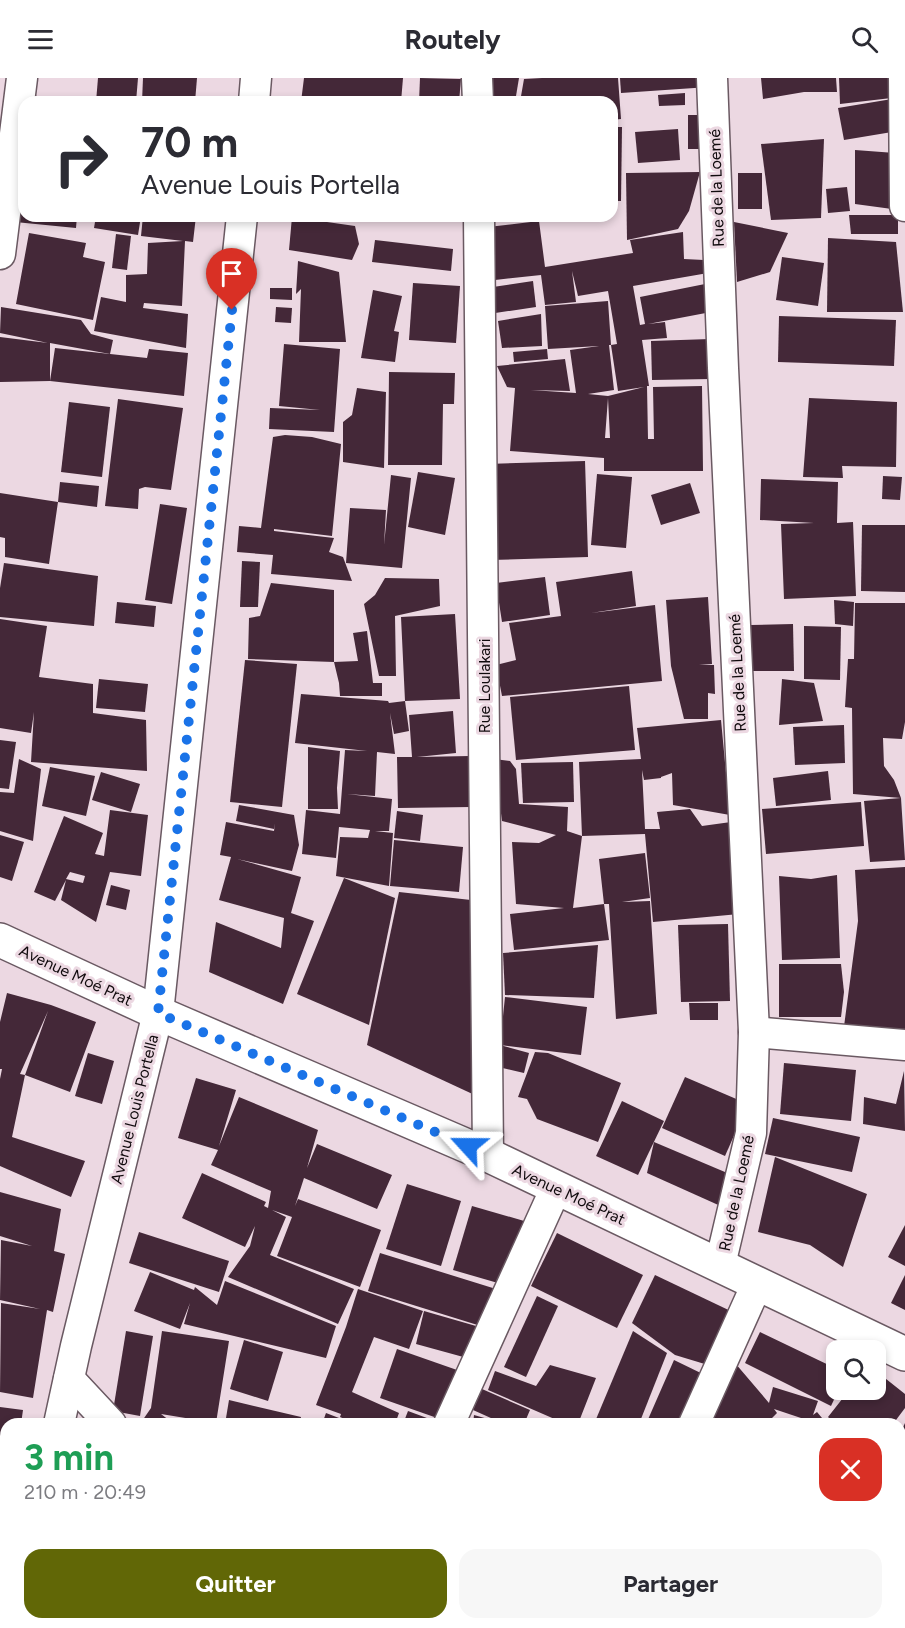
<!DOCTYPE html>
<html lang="fr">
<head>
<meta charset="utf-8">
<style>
  body { margin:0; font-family:Figtree,sans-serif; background:#f7f7f7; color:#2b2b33; height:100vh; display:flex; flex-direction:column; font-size:22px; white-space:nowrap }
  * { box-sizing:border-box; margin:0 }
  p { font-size:20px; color:#7c7c81 }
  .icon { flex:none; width:33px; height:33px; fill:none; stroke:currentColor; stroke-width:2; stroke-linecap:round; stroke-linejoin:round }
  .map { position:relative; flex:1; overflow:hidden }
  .panel { position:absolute; left:0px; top:1340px; width:906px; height:212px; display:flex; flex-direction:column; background:#fff; border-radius:18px 18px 0 0; box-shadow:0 3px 9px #0003 }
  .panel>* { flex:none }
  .guide { position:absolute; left:18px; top:18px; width:600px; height:126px; border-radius:18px; box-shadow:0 3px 9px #0003; background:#fff; color:#2b2b33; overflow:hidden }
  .fabs { position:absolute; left:826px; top:1262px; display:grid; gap:12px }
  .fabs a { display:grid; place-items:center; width:60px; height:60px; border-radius:12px; background:#fff; box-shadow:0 3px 9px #0003; font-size:30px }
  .pin { position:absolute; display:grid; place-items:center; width:51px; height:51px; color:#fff; margin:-62px -26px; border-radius:50% 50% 50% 0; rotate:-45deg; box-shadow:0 0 6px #0007 }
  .pin .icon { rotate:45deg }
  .me { position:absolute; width:66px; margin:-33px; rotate:294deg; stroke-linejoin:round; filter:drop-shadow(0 0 4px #0008) }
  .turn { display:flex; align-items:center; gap:21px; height:126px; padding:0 24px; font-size:27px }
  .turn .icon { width:78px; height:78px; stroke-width:2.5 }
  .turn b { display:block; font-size:42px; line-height:51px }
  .round { display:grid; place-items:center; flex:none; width:63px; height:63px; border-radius:18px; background:#f7f7f7 }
  .summary { display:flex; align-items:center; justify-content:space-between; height:102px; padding:0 24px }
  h1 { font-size:36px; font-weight:700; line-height:45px; color:#1e9e55 }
  .action { display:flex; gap:12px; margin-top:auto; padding:12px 24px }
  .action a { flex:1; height:69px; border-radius:18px; background:#616706; color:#fff; font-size:24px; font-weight:700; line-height:69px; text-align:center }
  .action a+a { background:#f7f7f7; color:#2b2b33 }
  header { display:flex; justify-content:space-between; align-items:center; height:78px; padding:0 24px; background:#fff; font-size:27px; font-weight:700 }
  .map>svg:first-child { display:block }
  .building { fill:#442838; fill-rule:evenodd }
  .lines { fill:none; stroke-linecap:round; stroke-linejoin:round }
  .street-casing { stroke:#6a5962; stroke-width:33 }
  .secondary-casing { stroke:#6a5962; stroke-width:36 }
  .street { stroke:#fff; stroke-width:30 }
  .secondary { stroke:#fff; stroke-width:33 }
  .route { stroke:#1a73e8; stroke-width:10; stroke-dasharray:0 18 }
  .labels { text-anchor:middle; stroke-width:6; stroke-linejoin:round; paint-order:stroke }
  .street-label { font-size:16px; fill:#100a0d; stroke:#ecd8e2 }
</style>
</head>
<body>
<header><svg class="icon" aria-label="menu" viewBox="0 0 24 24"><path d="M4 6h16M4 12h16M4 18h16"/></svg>Routely<svg class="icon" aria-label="search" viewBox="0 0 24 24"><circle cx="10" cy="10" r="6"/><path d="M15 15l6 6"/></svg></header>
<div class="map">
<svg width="905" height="1550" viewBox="0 0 905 1550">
  <rect width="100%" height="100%" fill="#ecd8e2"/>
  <!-- building -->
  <g class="building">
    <polygon points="98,0 138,0 136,24 96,24"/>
    <polygon points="143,0 197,0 195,24 142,24"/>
    <polygon points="304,0 403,0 401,24 301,24"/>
    <polygon points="420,0 461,1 459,24 419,24"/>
    <polygon points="489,0 519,0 515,24 485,24"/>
    <polygon points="542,0 618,0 621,41 612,42 612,24 520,24 524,1"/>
    <polygon points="620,0 709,0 709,9 621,15"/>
    <polygon points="761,0 836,0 837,14 804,14 763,21"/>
    <polygon points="839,0 901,0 900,19 840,26"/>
    <polygon points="685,15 685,27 659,28 658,17"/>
    <polygon points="26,16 65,23 65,24 25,24"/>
    <polygon points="892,21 898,53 844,62 838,30"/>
    <rect x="688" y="37" width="19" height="34"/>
    <polygon points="24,48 24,138 77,138 76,150 5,143"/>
    <polygon points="612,49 622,49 621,123 612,123"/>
    <polygon points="678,51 680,82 638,85 635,54"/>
    <polygon points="824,61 821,140 771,142 761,66"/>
    <polygon points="855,72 895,75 892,131 855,126"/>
    <polygon points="700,94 689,133 678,151 627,162 626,95"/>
    <rect x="738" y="95" width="24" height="36"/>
    <polygon points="847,109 850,133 828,135 826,111"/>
    <polygon points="849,137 898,137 898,156 851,156"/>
    <polygon points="96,138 141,138 138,157 94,150"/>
    <polygon points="143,138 196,138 193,164 185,163 182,228 144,225 143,230 188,236 186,270 94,253 101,219 126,224 126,197 147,196 148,165 183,163 141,158"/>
    <polygon points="335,138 372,138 371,143 335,140"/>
    <polygon points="292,139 355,148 359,166 352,182 289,172"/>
    <path d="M539 143 545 189 633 175 630 162 683 154 684 181 704 182 708 195 633 208 640 247 645 246 640 219 705 206 711 234 648 246 665 244 667 260 642 262 649 308H647L648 361H654L653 309 702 308 703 393H604V380L510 373 515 310 507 309 497 288 565 281 570 313 531 312 576 315 570 272 599 268 548 271 545 228 608 223 611 267H609L614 312 588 316 608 318 644 309 618 313 611 267 617 266 608 213 578 218 572 193 576 224 545 227 541 197 495 202 488 149ZM608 320 610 360H605Z"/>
    <polygon points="734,144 788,155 770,194 737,204"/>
    <polygon points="29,155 86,165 83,179 105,184 93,242 16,226"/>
    <polygon points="116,156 131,158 127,192 112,190"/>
    <polygon points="828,160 896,164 903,234 827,234"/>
    <polygon points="375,162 453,171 451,193 372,184"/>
    <polygon points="782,179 824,185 818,228 776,222"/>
    <polygon points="298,183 339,194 346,264 299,264 301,211 296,216"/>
    <polygon points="533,203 536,229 482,237 479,211"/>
    <polygon points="413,205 460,208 456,265 409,262"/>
    <polygon points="270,210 292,210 292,222 270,221"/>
    <polygon points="373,212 402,218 394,253 399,254 395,284 361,280"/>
    <polygon points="1,229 81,242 91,256 113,262 110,276 50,265 50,303 0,304 0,259 48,265 0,255"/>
    <polygon points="276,229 292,230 291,245 275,244"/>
    <polygon points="541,236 542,268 502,270 498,243"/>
    <polygon points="779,238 896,242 894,288 778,284"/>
    <polygon points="710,261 711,301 652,302 651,263"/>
    <polygon points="284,266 340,271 334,354 269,351 270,330 320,332 279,328"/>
    <polygon points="55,270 147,280 149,271 188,275 184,318 50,303"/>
    <polygon points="547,271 548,281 514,284 513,274"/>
    <polygon points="389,294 455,295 454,326 443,326 442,387 388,387"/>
    <polygon points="357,310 386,314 384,390 343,384 343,344 352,337"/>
    <polygon points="809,320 897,324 896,389 842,388 843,400 803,399"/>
    <polygon points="118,321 183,330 171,412 145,409 139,411 138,431 105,428"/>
    <polygon points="69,324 110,329 102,399 61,394"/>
    <polygon points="285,357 312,359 341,366 332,458 274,451 274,453 334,460 329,474 343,479 352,503 271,496 273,477 237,474 239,448 261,450 273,359"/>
    <polygon points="585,383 588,479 490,482 486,386"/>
    <polygon points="418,394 455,400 445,457 408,449"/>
    <polygon points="597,396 632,399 626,470 591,467"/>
    <polygon points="391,397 411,400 402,490 346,485 350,430 386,432 384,467"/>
    <polygon points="883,398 902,399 900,422 882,421"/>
    <polygon points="761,401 838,404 837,445 853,444 856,518 784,521 781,446 814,445 760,442"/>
    <polygon points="60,404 99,408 97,429 58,424 49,486 5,479 5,460 0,459 0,415 58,424"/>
    <polygon points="690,405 700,435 661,447 651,417"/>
    <polygon points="160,426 187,430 172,526 145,522"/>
    <polygon points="862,447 905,447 905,514 861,513"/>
    <polygon points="242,483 260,484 258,529 240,529"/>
    <polygon points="4,485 98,498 94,548 0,539 0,510"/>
    <polygon points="632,493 636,528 591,535 655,527 662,603 502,618 496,587 516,582 509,545 561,538 556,504"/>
    <polygon points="545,499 550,537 502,544 496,505"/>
    <polygon points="385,500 439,501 440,528 395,538 396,598 379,598 364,526 375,517"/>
    <polygon points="271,505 334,512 334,584 248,581 249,540 260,538"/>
    <polygon points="708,519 712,586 699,587 714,587 715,616 708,615 708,641 684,641 671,588 666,522"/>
    <polygon points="834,522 854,524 853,548 835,546"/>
    <polygon points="117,524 156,528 154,549 115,545"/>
    <polygon points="855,525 905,525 905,644 902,661 883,660 884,688 894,702 901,720 905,782 870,784 864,723 901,720 853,716 852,630 845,629 848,581 854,581"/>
    <polygon points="455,536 460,621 405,623 409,653 394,656 390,635 395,676 377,674 375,718 347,716 392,721 389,753 375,753 393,755 389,808 336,798 340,759 368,760 370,752 339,749 336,780 302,776 306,732 340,736 345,672 367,673 295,665 301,616 388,623 389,625 405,623 401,539"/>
    <polygon points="0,541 47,548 39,599 93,606 93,635 146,642 147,693 31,684 34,634 31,655 0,650"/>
    <polygon points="793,546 794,593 752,593 751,547"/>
    <polygon points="804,548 841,549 840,602 804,601"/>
    <polygon points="367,553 373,605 382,605 382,618 340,618 339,605 334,584 358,583 353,555"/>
    <polygon points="245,582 297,586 282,729 230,724"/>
    <polygon points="99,601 148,606 145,634 96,630"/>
    <polygon points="782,601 814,605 823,643 779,647"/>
    <polygon points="629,608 635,672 516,682 510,619"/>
    <polygon points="453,633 456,675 417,679 470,678 471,729 398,730 397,679 412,679 409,637"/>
    <polygon points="721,642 730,737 673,727 672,695 661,699 661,700 644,702 642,692 645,751 660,751 657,734 690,731 702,748 731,744 739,836 653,844 645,756 582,758 579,684 641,681 637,650"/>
    <polygon points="844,647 845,685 795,687 793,649"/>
    <polygon points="0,662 16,664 9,711 0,710"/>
    <polygon points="308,669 340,673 337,710 338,731 308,731"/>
    <polygon points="19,681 41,691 33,763 0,753 0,714 14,715"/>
    <polygon points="494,681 510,683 516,691 519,726 568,729 567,753 582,758 573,830 604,826 609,862 514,872 510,836 564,830 516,826 512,764 539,765 556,757 502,743"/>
    <polygon points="573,684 574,724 523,725 521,685"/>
    <polygon points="50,689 95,698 86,738 42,728"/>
    <polygon points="828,693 831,722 776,728 773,700"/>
    <polygon points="101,694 140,706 131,734 92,722"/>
    <polygon points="861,724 864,768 766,776 762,731"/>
    <polygon points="239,727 294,737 299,767 292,793 237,781 301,799 291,835 314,843 283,926 209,894 216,844 281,870 284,840 219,822 231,779 220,777 226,744 274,753 275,745 274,751 236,743"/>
    <path d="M110 732 148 737 141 798 110 794 96 844 61 822 66 802 55 823 34 814 64 738 103 755 95 776 104 778ZM70 794 85 798 83 805 66 801Z"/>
    <polygon points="397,733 423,737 420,763 394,760"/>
    <polygon points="0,757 24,764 12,803 0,799"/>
    <polygon points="394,762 463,769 459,814 390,808"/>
    <polygon points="645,775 650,820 622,824 650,823 657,936 616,941 609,826 604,826 599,781"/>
    <polygon points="905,789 905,960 843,956 858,843 855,792"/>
    <polygon points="837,797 840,880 782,882 779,798 811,801"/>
    <polygon points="344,800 395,820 369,947 297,916"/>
    <polygon points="111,807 130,812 126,832 106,827"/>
    <polygon points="399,814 480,823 479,1019 367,967"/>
    <polygon points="728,846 730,923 681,924 678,847"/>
    <polygon points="598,867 594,920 505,917 503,875"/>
    <polygon points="779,886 841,886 844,914 841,939 779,939"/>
    <polygon points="7,915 51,927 96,944 70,1014 25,997 48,933 20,996 25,997 12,1059 85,1083 71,1119 0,1088 0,1001 2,991 0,991 0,944"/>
    <polygon points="505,919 587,929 581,977 500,967 529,975 524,995 494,988 500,967"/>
    <polygon points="689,925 718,925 718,942 690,942"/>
    <polygon points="535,974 548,975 621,1005 598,1064 537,1041 527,1021 518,1019"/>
    <polygon points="88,975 114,983 102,1026 75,1018"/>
    <polygon points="784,985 856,992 851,1043 780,1036"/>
    <polygon points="904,993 905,1053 863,1046 864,1019 896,1026"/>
    <polygon points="685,999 748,1026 725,1078 662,1050"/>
    <polygon points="196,1000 236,1012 219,1068 239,1019 318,1052 307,1090 317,1066 392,1097 377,1131 304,1100 295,1128 298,1121 381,1152 360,1209 277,1178 292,1139 272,1132 286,1139 270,1177 354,1211 338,1246 228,1199 250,1168 255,1148 245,1169 182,1140 202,1095 266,1124 264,1128 268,1130 271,1113 211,1087 218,1072 178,1060"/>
    <polygon points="622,1023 664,1043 638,1097 596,1078"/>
    <polygon points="773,1040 860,1059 852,1094 765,1076"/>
    <polygon points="654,1064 732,1097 725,1130 647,1095"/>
    <polygon points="775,1079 867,1116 843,1189 810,1167 758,1154"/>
    <polygon points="407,1106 461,1123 441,1188 386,1171"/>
    <polygon points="0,1114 61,1131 54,1173 65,1176 53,1234 47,1232 33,1320 0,1314 1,1225 40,1231 0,1222 1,1162 32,1168 0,1158"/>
    <polygon points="472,1128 531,1145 512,1209 453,1192"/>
    <polygon points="905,1147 905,1188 888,1179"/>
    <polygon points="139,1154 229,1183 219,1214 129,1185"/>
    <polygon points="557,1155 643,1197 617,1250 531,1208"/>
    <polygon points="380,1175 496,1211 484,1249 368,1213"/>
    <polygon points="150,1194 194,1212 195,1209 217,1227 225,1203 336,1248 326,1280 184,1246 190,1225 180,1251 134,1233"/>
    <polygon points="655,1197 739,1237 708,1287 675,1277 632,1245"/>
    <polygon points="905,1197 905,1232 891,1225"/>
    <polygon points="358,1211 423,1233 409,1271 374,1259 352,1314 399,1335 395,1346 356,1346 340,1339 341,1336 316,1327 346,1249"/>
    <polygon points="537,1218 558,1228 526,1299 504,1289"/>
    <polygon points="424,1233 476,1248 467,1280 416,1266"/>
    <polygon points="126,1253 153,1258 140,1338 113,1333"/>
    <polygon points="162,1253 229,1263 216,1345 161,1336 174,1346 140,1346 151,1330"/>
    <polygon points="633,1253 667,1275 639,1346 594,1346"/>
    <polygon points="760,1254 837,1291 837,1311 839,1311 831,1328 745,1285"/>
    <polygon points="244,1262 283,1274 268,1323 230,1311"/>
    <polygon points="397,1271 457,1292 440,1341 380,1320"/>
    <polygon points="674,1282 709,1299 688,1346 646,1346"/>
    <polygon points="735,1285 769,1325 773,1309 818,1323 813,1337 817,1334 827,1346 802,1346 807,1342 774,1331 777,1335 766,1346 707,1346"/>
    <polygon points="550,1287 596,1300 578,1346 566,1346 488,1312 495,1293 536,1308"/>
    <polygon points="876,1293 905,1316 905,1330 893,1346 835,1346 828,1339 850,1311 876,1311"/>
    <polygon points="482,1311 530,1332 524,1346 473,1346 474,1337 502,1345 473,1332"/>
    <polygon points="229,1322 301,1339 300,1346 225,1346"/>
    <polygon points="0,1329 23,1332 21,1346 6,1346 6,1381 0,1380"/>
    <polygon points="408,1333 435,1343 434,1346 403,1346"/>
    <polygon points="326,1335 352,1345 352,1346 322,1346"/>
    <polygon points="905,1345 905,1521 900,1532 900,1356"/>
    <polygon points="178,1545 177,1550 114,1550 99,1546"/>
    <polygon points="321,1545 351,1545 349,1550 325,1550"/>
    <polygon points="368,1545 409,1545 406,1550 365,1550"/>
    <polygon points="428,1545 505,1545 503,1550 425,1550"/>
    <polygon points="511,1545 591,1545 589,1550 509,1550"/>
    <polygon points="760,1545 810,1545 820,1550 757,1550"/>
  </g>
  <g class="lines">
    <defs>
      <g id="street">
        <polyline points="477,0 478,24"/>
        <polyline points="712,0 723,290 754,954 751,1055 720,1187"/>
        <polyline points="904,0 905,128"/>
        <polyline points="254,24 256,0"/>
        <polyline points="479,138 488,1077"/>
        <polyline points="0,176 22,0"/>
        <polyline points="754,954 905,967"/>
        <polyline points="69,1301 111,1346"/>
        <polyline points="59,1346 76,1268 158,935 242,138"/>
        <polyline points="449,1346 556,1110"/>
        <polyline points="694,1346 757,1206"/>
        <polyline points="299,1545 304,1550"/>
        <polyline points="13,1550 14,1545"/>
        <polyline points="358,1550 360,1545"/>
        <polyline points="602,1550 604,1545"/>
      </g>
      <polyline id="secondary" points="0,862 158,935 488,1077 905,1276"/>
    </defs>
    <!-- street casing -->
    <use href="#street" class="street-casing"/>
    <!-- secondary casing -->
    <use href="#secondary" class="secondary-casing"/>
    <!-- street -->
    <use href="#street" class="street"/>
    <!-- secondary -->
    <use href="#secondary" class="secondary"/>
  </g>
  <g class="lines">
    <!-- route -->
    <polyline class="route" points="232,232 158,935 468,1068"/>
  </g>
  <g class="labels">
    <!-- street labels -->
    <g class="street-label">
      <text transform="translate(716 110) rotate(-92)" y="6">Rue de la Loemé</text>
      <text transform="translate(737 595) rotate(-93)" y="6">Rue de la Loemé</text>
      <text transform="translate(484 608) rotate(-90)" y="6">Rue Loulakari</text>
      <text transform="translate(76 897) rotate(25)" y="6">Avenue Moé Prat</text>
      <text transform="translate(134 1031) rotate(-76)" y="6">Avenue Louis Portella</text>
      <text transform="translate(736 1115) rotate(-78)" y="6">Rue de la Loemé</text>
      <text transform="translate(569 1116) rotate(25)" y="6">Avenue Moé Prat</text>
    </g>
  </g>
</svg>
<div class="fabs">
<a><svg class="icon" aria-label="search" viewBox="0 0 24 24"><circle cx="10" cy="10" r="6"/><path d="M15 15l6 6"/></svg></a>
</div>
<div class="pin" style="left:232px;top:232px;background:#d93025"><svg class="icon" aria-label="arrive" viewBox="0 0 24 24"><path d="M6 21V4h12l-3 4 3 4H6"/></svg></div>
<svg class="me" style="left:468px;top:1068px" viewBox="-20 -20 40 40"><path d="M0-17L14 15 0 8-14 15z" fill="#1a73e8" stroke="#fff" stroke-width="4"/></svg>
<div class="guide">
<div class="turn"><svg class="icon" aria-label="right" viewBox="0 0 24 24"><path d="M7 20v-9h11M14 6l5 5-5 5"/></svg><div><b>70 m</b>Avenue Louis Portella</div></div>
</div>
<section class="panel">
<div class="summary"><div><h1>3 min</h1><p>210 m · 20:49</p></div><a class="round" style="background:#d93025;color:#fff"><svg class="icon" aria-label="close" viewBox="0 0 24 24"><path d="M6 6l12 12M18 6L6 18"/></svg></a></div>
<div class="action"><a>Quitter</a><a>Partager</a></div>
</section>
</div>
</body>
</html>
